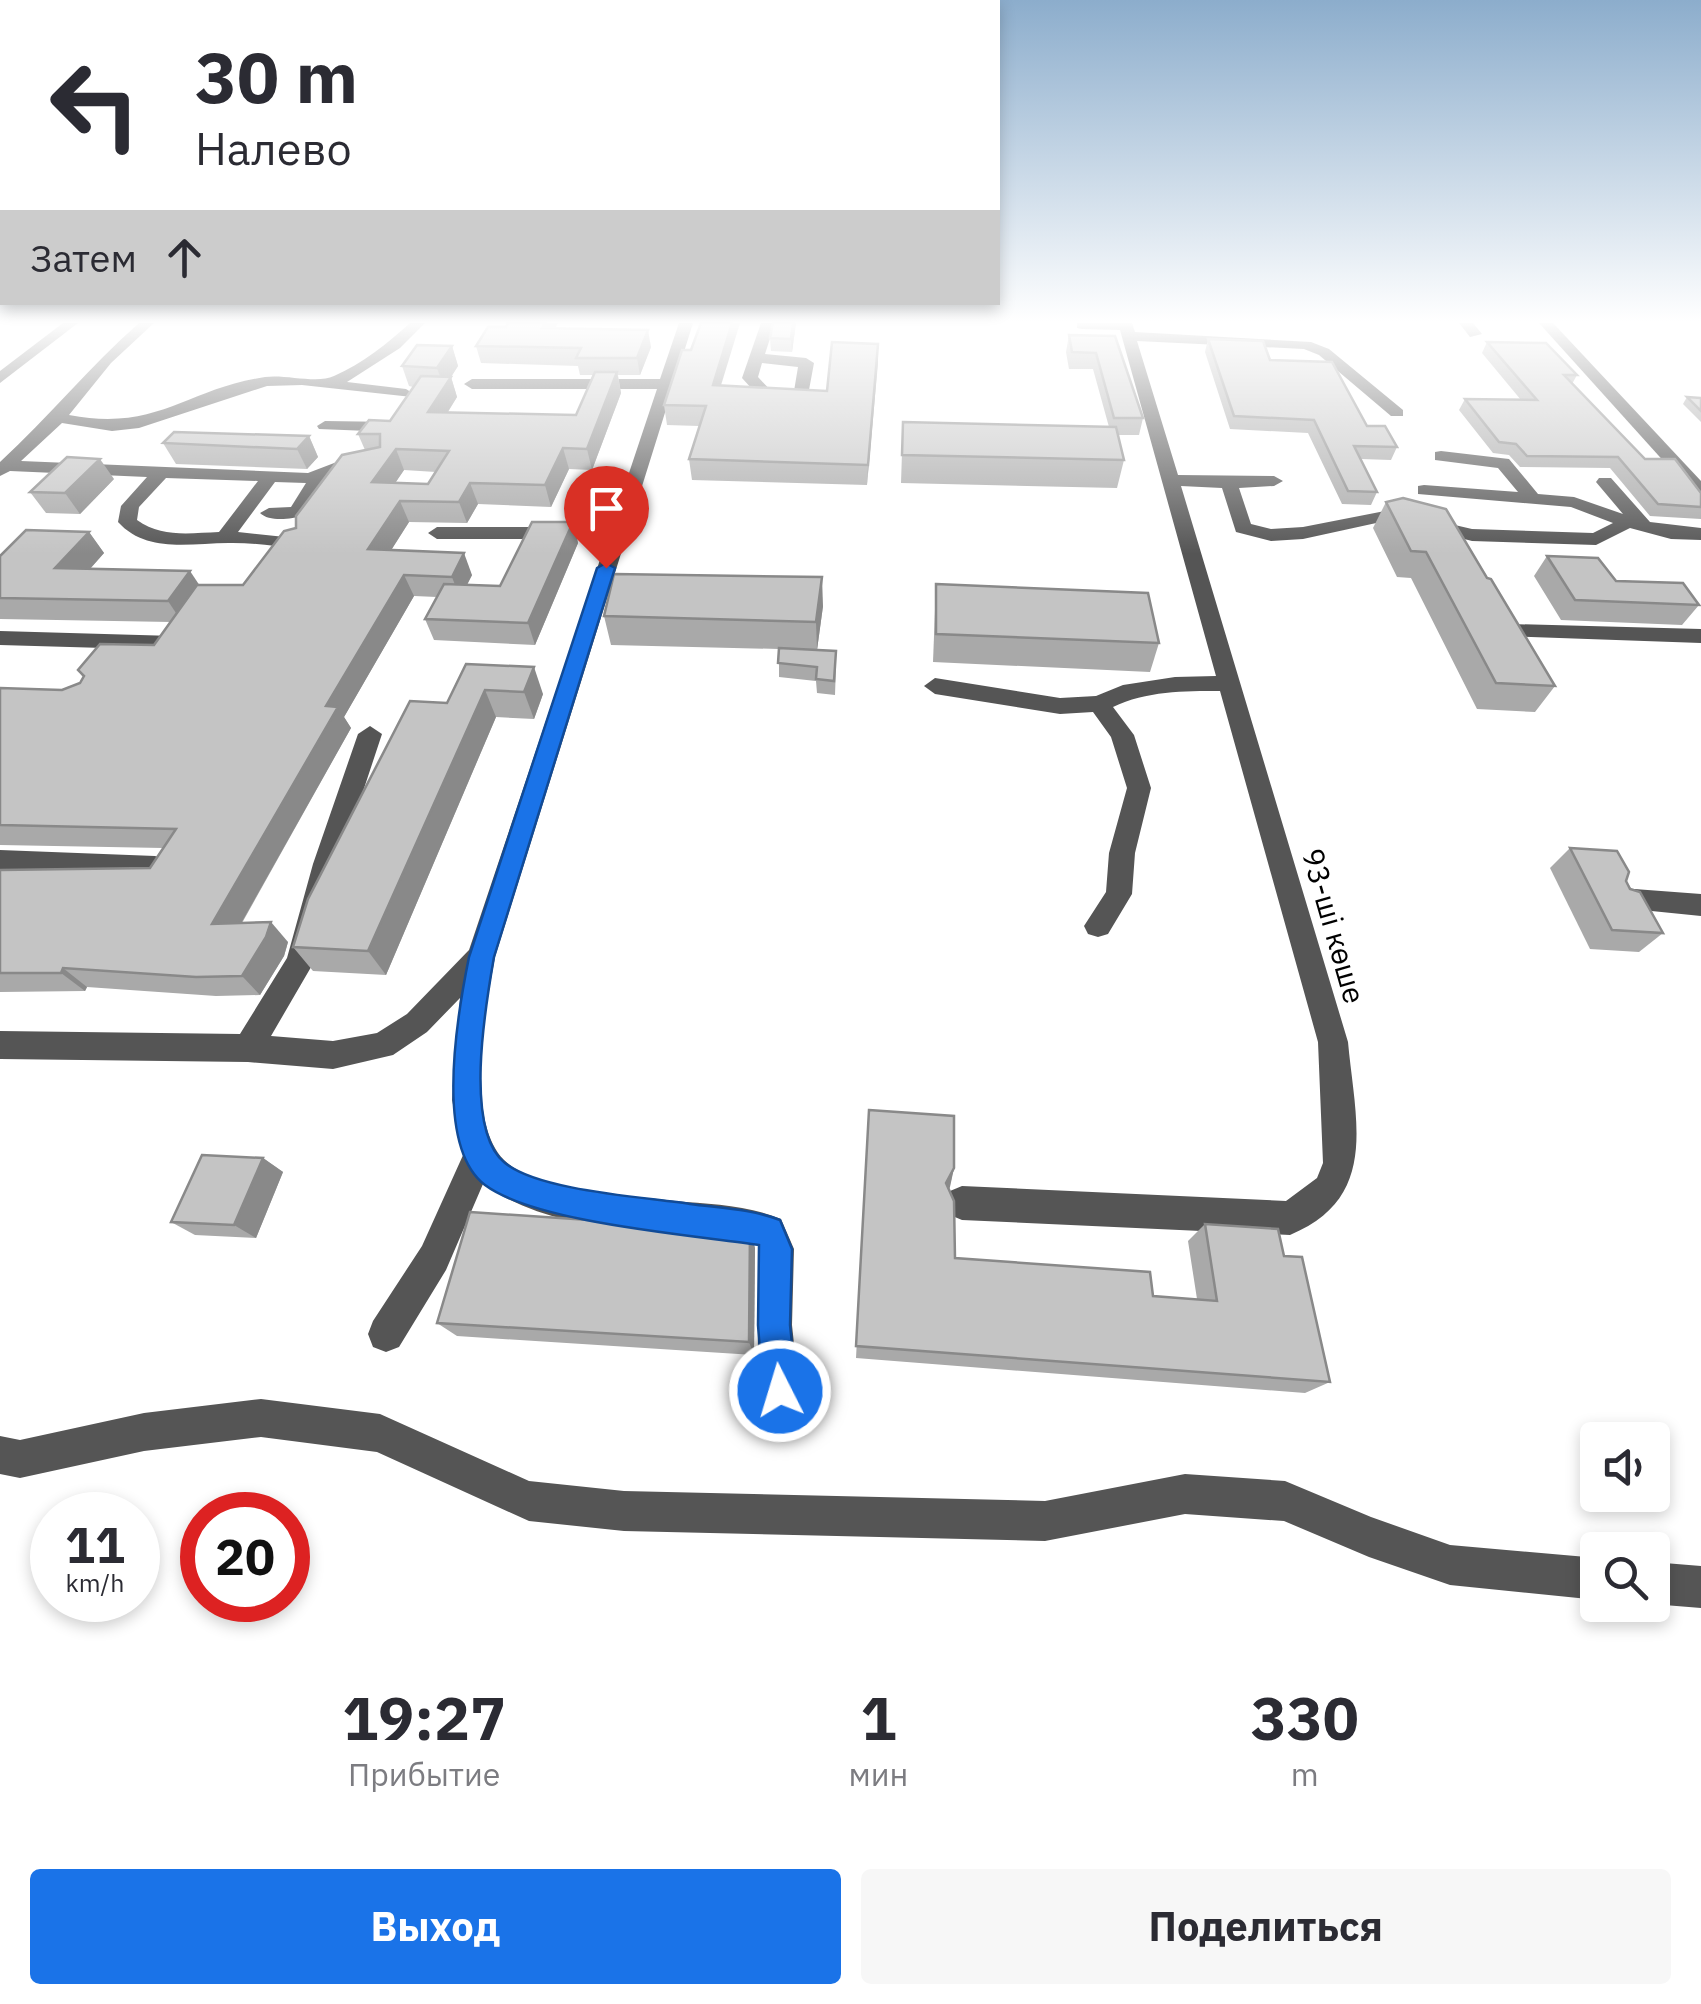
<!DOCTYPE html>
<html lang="ru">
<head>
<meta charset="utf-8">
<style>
  body { margin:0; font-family:"IBM Plex Sans",sans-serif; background:#f7f7f7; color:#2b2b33; height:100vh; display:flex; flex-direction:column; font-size:38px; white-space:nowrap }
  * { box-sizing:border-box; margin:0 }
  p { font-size:32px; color:#7c7c81 }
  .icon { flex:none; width:55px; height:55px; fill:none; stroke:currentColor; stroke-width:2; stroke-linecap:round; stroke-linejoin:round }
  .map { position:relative; height:1654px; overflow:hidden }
  .side { display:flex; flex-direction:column; background:#fff; flex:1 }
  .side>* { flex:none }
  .hud { position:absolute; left:0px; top:0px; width:1000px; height:305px; box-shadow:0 5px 15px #0003; background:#fff; color:#2b2b33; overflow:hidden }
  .tools { position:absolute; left:1580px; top:1422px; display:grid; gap:20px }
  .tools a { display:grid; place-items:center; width:90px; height:90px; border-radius:10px; background:#fff; box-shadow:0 5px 15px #0003; font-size:50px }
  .speed { position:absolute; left:30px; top:1492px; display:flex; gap:20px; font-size:50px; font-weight:700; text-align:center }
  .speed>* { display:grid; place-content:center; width:130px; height:130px; border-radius:50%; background:#fff; box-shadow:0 5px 15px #0003; line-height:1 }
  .speed small { font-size:25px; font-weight:400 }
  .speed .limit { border:15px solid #d22; background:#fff; color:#111 }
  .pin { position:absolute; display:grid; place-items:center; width:85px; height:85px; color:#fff; margin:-102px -42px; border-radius:50% 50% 50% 0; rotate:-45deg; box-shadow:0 0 10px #0007 }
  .pin .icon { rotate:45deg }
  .me { position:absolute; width:110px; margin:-55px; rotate:355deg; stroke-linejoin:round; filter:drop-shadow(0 0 8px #0008) }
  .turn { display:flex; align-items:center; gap:35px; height:210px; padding:0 30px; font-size:45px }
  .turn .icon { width:130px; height:130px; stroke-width:2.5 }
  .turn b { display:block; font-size:70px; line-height:85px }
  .then { display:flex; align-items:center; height:95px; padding:0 30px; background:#0003; gap:20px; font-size:38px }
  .eta { display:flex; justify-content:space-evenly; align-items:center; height:170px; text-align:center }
  .eta b { font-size:60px; font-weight:800; line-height:70px }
  .action { display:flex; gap:20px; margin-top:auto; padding:20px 30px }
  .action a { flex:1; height:115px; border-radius:10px; background:#1a73e8; color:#fff; font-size:40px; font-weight:800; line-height:115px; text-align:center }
  .action a+a { background:#f7f7f7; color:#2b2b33 }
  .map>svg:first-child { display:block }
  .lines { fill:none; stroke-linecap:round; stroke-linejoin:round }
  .minor { fill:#555; fill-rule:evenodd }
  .wall { fill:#a9a9a9; fill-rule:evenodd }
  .shaded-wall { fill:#898989 }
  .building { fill:#c4c4c4; stroke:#898989; stroke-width:2.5; fill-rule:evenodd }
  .route { fill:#1a73e8; stroke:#114b97; stroke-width:2.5 }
  .labels { text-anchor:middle; stroke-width:9; stroke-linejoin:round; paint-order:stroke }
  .street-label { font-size:30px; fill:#000; stroke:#fff }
</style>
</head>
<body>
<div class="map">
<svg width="1701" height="1654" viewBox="0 0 1701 1654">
  <rect width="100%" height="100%" fill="#fff"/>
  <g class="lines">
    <!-- minor -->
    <g class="minor">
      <polygon points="63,323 78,323 0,383 0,371"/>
      <path d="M139 323H154L111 363 69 415C158 432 185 389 265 377 285 374 317 384 334 376 362 364 388 343 410 323H425L400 348 347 382 406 389 414 394 412 397 302 385 267 386 139 428 112 431 62 423 21 461 308 473 342 460 369 459V467L327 477 303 516C291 519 269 522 260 513L269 508 291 507 306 483 275 482 238 532 304 539V547L297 549C276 546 254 543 233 543 194 542 148 555 118 522L121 506 147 477 10 471 0 476V462C49 417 90 366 139 323ZM166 478 258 481 219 532C190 533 162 538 137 520L139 507Z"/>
      <path d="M679 323H693L495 957C486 1008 464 1119 504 1160 535 1191 631 1196 675 1201 710 1204 748 1205 781 1219L794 1249 792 1325 799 1391 793 1404 780 1410 767 1404C746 1353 769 1295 758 1245 669 1227 561 1239 483 1184L446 1270 399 1347 386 1352 373 1347 368 1334 373 1321 422 1246 464 1153 452 1100 460 998 427 1032 393 1055 333 1069 248 1062 0 1059V1031L240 1034 287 958 313 864 358 734 370 726 382 734 339 864 314 962 271 1036 333 1041 377 1033 407 1014 469 950 607 539H437L428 533 437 527H611L657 389H472L464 384 472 379H660Z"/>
      <path d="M761 323H775L765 354 806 358 814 363 806 406 763 401 742 378ZM762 363 798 367 793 397 774 394 758 377Z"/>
      <path d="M1077 323H1132L1135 332 1311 342 1329 349 1403 410V416H1391L1319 355 1304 349 1137 341 1178 475 1274 476 1283 481 1274 486 1239 488 1251 524 1271 529 1303 527 1390 510 1472 529 1593 533 1613 523 1571 507 1418 494V486L1424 485 1518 492 1498 468 1435 460V452L1441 451 1509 459 1538 494 1574 497 1623 514 1596 482 1599 478H1611L1650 522 1701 528V540L1671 539 1630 528 1596 545 1472 541 1390 520 1303 539 1271 541 1236 532 1222 488 1181 486 1348 1042C1355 1120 1380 1198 1290 1235L962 1220 950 1215 945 1203 950 1191 962 1186 1286 1201 1317 1178 1323 1163 1318 1042 1220 691C1184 691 1146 691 1113 707L1134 735 1151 788 1135 853 1132 894 1108 934 1098 937 1088 934 1084 926 1106 892 1109 853 1127 788 1111 737 1093 712 1060 714 935 694 924 686 935 678 1060 698 1096 696 1123 685 1175 677 1216 676 1120 330 1082 329 1077 328Z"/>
      <polygon points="1459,323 1473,323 1482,334 1470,337"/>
      <polygon points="1539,323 1553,323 1701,481 1701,497 1695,496"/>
      <polygon points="325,421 394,422 402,427 394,432 319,429 317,426"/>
      <polygon points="1510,624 1701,629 1701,643 1503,636 1500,631"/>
      <polygon points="0,631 174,636 185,643 174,650 0,645"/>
      <polygon points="0,850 155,856 164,859 168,866 164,873 155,876 0,870"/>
      <polygon points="1621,888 1701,894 1701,916 1612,907 1608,899 1612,891"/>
      <polygon points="261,1399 380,1414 529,1481 624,1491 1045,1501 1185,1474 1285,1481 1371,1517 1450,1545 1598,1558 1598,1600 1450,1585 1369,1557 1284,1521 1185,1514 1045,1541 624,1531 529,1521 377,1452 261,1437 144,1451 20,1478 0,1474 0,1436 20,1440 144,1413"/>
      <polygon points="1652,1562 1701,1566 1701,1608 1652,1604"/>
    </g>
  </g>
  <!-- wall -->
  <g class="wall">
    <polygon points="773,323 796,323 792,352 771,351 770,338"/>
    <path d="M555 328 651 347 640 375H618L621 393 592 470 569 469 551 507 478 504 467 523 409 522 391 550 472 575 467 585 500 586 573 522 578 543 535 645 434 640 425 619 437 597 414 596 344 717 351 728 242 923 288 942 284 956 260 995 216 996 87 987 85 991 0 992V870L150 868 163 848 0 845V688L62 690 80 683 83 677 78 670 154 645 171 622 0 619V556L89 532 104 553 90 569 200 585H243L365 450 358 434 390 421 413 387 409 386 402 366 452 346 458 366 451 377 457 397 448 412 576 415 594 375H580L578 366 481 363 476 346ZM404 470 436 472 428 484 395 483Z"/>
    <polygon points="1069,335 1115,336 1143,418 1139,435 1118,435 1124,460 1117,488 901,483 903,422 1109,427 1093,369 1069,369 1066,352"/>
    <polygon points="1208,339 1270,360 1397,447 1391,460 1361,459 1377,492 1371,505 1342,504 1308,433 1230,429 1205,352"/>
    <polygon points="1487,342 1577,375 1572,384 1645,459 1701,493 1701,519 1650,516 1610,468 1520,467 1509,455 1493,453 1459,410 1465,399 1521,400 1482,353"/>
    <polygon points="878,344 867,485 692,480 689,459 699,426 667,425 664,405 691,350 721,386 827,391"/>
    <polygon points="1687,397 1701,398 1701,422 1683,404"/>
    <polygon points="309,436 318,457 307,469 176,464 163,443"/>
    <polygon points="114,479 80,514 46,513 30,492"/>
    <polygon points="1386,502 1487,578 1555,686 1535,712 1477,709 1411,578 1397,577 1373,528"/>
    <polygon points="1547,556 1616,581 1699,605 1682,625 1561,620 1534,576"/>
    <polygon points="936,584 1159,643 1150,672 933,662"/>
    <polygon points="823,606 817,650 836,666 835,695 817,693 816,681 779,677 779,649 611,645 604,616"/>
    <polygon points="466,664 543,694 534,719 496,717 386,975 313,971 293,947 447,703"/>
    <polygon points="1570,848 1626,881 1663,933 1639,952 1590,949 1550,868"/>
    <polygon points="869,1110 954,1168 949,1189 955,1258 1153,1296 1197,1299 1188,1241 1205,1224 1284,1256 1330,1382 1305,1393 856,1358"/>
    <polygon points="263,1158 283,1172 256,1238 195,1235 171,1222"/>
    <polygon points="750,1231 755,1248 754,1355 457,1336 437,1323"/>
  </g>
  <!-- shaded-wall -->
  <g class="shaded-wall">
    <polygon points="545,323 558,323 546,345 542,328"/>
    <polygon points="732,323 740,323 715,405 713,385"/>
    <polygon points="793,323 796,323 792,352 791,339"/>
    <polygon points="648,330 651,347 640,375 637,358"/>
    <polygon points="878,344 878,363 867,485 868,465"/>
    <polygon points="452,346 458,366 451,377 457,397 435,432 428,412 444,387 437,368"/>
    <polygon points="617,372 621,393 592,470 587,449"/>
    <polygon points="309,436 318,457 307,469 297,449"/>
    <polygon points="563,448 569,469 551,507 545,485"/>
    <polygon points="396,449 404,470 381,504 372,482"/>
    <polygon points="100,459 114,479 80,514 65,493"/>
    <polygon points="470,483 478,504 467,523 459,502"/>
    <polygon points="400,501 409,522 378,571 368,549"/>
    <polygon points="573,522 578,543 535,645 528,623"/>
    <polygon points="89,532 104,553 71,590 55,568"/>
    <polygon points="464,553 472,575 460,598 452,577"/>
    <polygon points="190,571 204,592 182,622 168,601"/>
    <polygon points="404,575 414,596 344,717 351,728 230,943 212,924 326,706"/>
    <polygon points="822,577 823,606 817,650 816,622"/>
    <polygon points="534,667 543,694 534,719 524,692"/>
    <polygon points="485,690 496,717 386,975 368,951"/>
    <polygon points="271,922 288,942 284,956 260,995 242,976"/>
    <polygon points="63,968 87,987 85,991 61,973"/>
    <polygon points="263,1158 283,1172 256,1238 234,1225"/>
    <polygon points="954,1168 950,1187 942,1202 946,1183"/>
    <polygon points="750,1231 755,1248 754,1355 749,1342"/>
  </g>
  <!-- building -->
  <g class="building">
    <polygon points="508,323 545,323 542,328 648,330 637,358 576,358 581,348 476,346 488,327 506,327"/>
    <polygon points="701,323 732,323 713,385 827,391 832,342 878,344 868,465 689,459 706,406 664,405 682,350 691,350"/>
    <polygon points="773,323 793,323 791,339 770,338"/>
    <polygon points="1069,335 1115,336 1143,418 1114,418 1096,353 1072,352"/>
    <polygon points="1208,339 1263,341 1270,360 1332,362 1367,426 1385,426 1397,447 1354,446 1377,492 1348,491 1314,420 1234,416"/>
    <polygon points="1487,342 1546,343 1577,375 1564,375 1645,459 1675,459 1701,493 1701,507 1658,504 1618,457 1527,456 1516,444 1499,442 1465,399 1537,400"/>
    <polygon points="417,345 452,346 437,368 402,366"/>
    <path d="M595 372H617L587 449 563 448 545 485 470 483 459 502 400 501 368 549 464 553 452 577 404 575 326 706 338 707 212 924 271 922 266 937 242 976 196 977 63 968 61 973H0V870L150 868 176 829 0 825V688L62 690 80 683 84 676 78 670 100 644 154 645 197 585H243L284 531 296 528V516L342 455 380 447V434H358L369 420 390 421 421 376 451 377 428 412 576 415ZM396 449 449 451 428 484 372 482Z"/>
    <polygon points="1687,397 1701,398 1701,411"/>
    <polygon points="903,422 1116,427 1124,460 902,455"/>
    <polygon points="174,432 309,436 297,449 163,443"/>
    <polygon points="67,457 100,459 65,493 30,492"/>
    <polygon points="1403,498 1446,509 1487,578 1491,579 1555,686 1496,683 1426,552 1411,551 1386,502"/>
    <polygon points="532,522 573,522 528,623 425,619 444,584 500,586"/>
    <polygon points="26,530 89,532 55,568 190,571 168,601 0,598 0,556"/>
    <polygon points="1547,556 1598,558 1616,581 1683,583 1699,605 1575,600"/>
    <polygon points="614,574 822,577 816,622 604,616"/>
    <polygon points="936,584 1148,593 1159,643 936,634"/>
    <polygon points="779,648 836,651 834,681 816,679 817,667 778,663"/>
    <polygon points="466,664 534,667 524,692 485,690 368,951 293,947 308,899 410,701 447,703"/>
    <polygon points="1570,848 1617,851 1629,872 1626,881 1630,889 1640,892 1663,933 1612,930"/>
    <polygon points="869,1110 954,1116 954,1168 946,1183 954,1201 955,1258 1150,1272 1153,1296 1217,1301 1205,1224 1278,1229 1284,1256 1302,1257 1330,1382 856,1346"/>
    <polygon points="202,1155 263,1158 234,1225 171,1222"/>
    <polygon points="470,1212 750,1231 749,1342 437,1323"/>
  </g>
  <!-- sky -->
  <linearGradient id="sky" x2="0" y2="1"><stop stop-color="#8cadcc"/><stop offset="0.58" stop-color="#fff"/><stop offset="1" stop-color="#fff" stop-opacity="0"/></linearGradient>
  <rect width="1701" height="554" fill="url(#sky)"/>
  <!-- route -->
  <path class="route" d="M606 563 615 568 494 957C486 1003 463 1130 505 1163 540 1191 644 1197 690 1204 719 1208 752 1209 780 1220L792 1249 790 1325 797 1391 792 1403 780 1408 768 1403 763 1391 758 1325 759 1245C692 1235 536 1223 485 1185 433 1145 458 1011 469 957L597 568Z"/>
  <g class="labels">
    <!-- street labels -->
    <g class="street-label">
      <text transform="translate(1333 926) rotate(74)" y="10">93-ші көше</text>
    </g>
  </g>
</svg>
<div class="tools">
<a><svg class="icon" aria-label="sound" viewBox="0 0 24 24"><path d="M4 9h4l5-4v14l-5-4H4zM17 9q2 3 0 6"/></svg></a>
<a><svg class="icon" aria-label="search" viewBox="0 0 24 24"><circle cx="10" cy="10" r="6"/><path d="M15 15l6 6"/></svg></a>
</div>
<div class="speed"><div>11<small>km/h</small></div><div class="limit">20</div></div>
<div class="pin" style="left:606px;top:568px;background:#d93025"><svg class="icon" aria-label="arrive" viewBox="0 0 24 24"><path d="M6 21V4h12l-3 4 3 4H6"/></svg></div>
<svg class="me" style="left:780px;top:1391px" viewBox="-20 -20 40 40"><circle r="17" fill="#1a73e8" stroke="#fff" stroke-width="3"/><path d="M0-11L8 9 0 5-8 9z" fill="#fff"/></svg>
<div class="hud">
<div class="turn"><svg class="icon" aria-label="left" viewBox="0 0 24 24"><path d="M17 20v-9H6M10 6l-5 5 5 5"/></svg><div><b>30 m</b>Налево</div></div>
<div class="then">Затем<svg class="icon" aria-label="ahead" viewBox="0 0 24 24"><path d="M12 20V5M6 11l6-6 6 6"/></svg></div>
</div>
</div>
<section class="side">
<div class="eta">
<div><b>19:27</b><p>Прибытие</p></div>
<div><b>1</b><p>мин</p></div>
<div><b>330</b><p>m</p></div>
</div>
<div class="action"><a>Выход</a><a>Поделиться</a></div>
</section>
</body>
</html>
